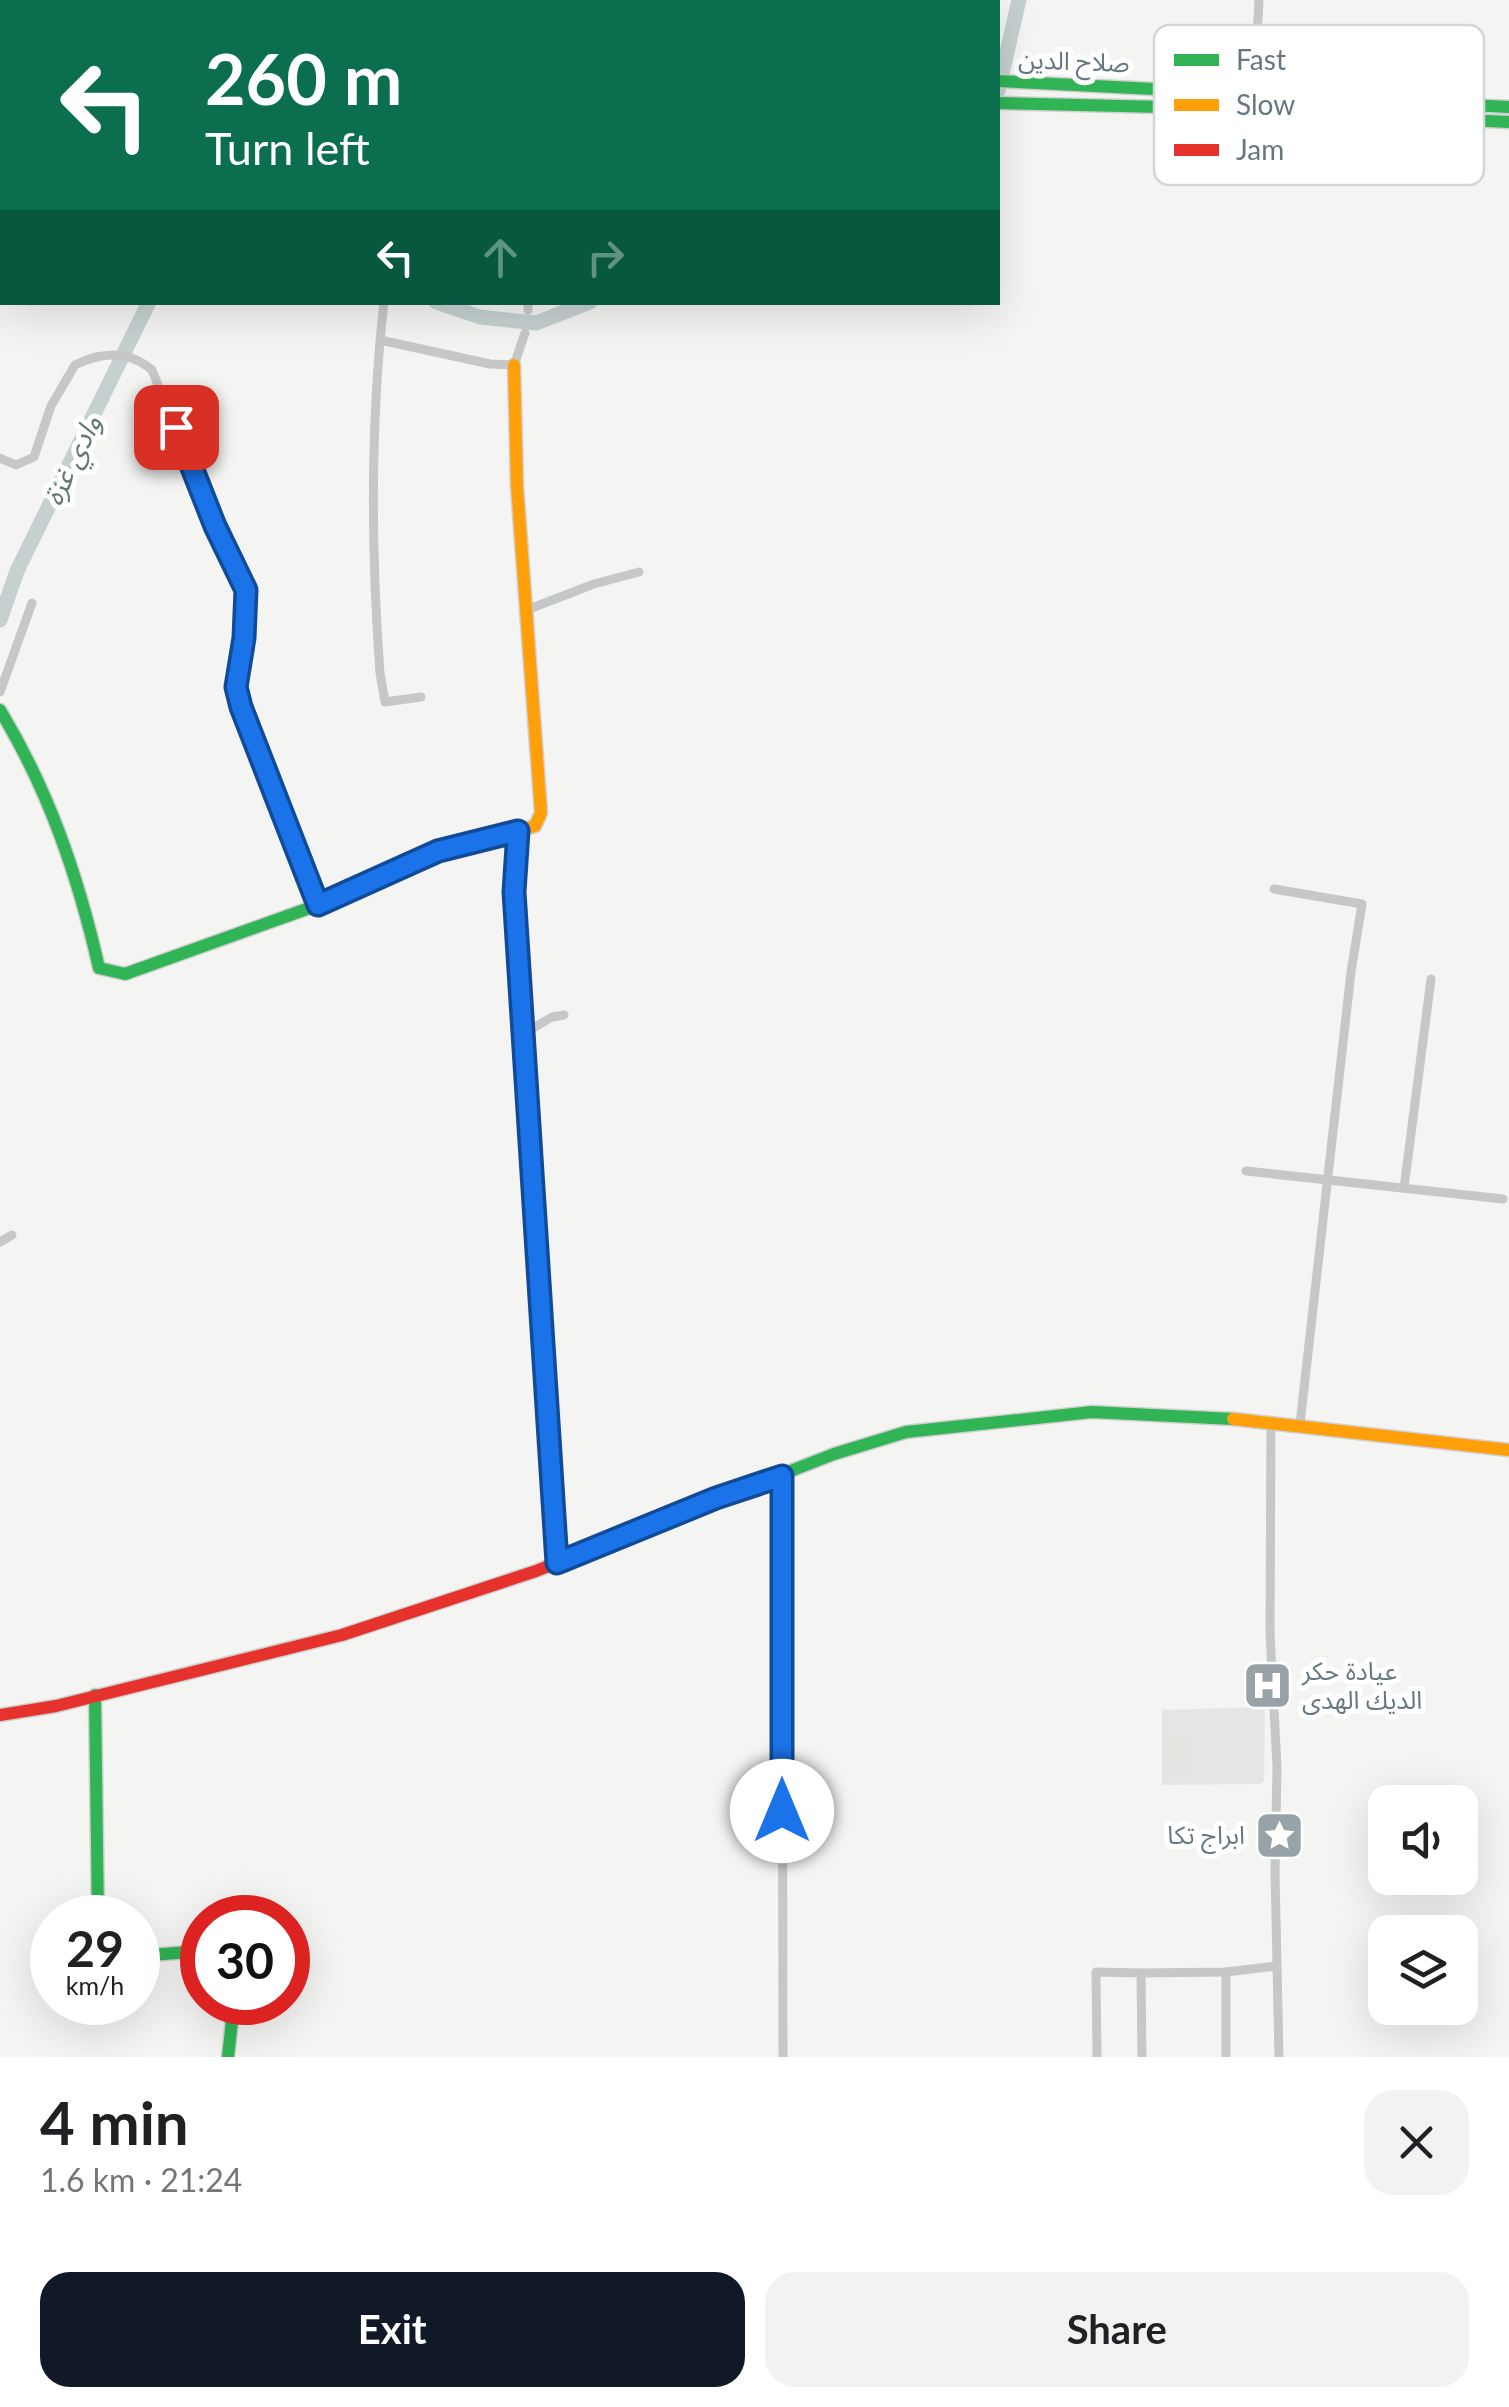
<!DOCTYPE html>
<html lang="en">
<head>
<meta charset="utf-8">
<style>
  body { margin:0; font-family:Lato,"Noto Sans Arabic",sans-serif; background:#f2f2f2; color:#202124; height:100vh; display:flex; flex-direction:column; font-size:38px; white-space:nowrap }
  * { box-sizing:border-box; margin:0 }
  p { font-size:32px; color:#757577 }
  .icon { flex:none; width:55px; height:55px; fill:none; stroke:currentColor; stroke-width:2; stroke-linecap:round; stroke-linejoin:round }
  .map { position:relative; height:2057px; overflow:hidden }
  .side { display:flex; flex-direction:column; background:#fff; flex:1 }
  .side>* { flex:none }
  .guide { position:absolute; left:0px; top:0px; width:1000px; height:305px; box-shadow:0 10px 40px #0002; background:#0b6e4f; color:#fff; overflow:hidden }
  .tools { position:absolute; left:1368px; top:1785px; display:grid; gap:20px }
  .tools a { display:grid; place-items:center; width:110px; height:110px; border-radius:20px; background:#fff; box-shadow:0 10px 40px #0002; font-size:50px }
  .speed { position:absolute; left:30px; top:1895px; display:flex; gap:20px; font-size:50px; font-weight:700; text-align:center }
  .speed>* { display:grid; place-content:center; width:130px; height:130px; border-radius:50%; background:#fff; box-shadow:0 10px 40px #0002; line-height:1 }
  .speed small { font-size:25px; font-weight:400 }
  .speed .limit { border:15px solid #d22; background:#fff; color:#111 }
  .pin { position:absolute; display:grid; place-items:center; width:85px; height:85px; color:#fff; margin:-42px; border-radius:20px; box-shadow:0 5px 15px #0006 }
  .me { position:absolute; width:110px; margin:-55px; rotate:0deg; stroke-linejoin:round; filter:drop-shadow(0 0 8px #0008) }
  .turn { display:flex; align-items:center; gap:35px; height:210px; padding:0 40px; font-size:45px }
  .turn .icon { width:130px; height:130px; stroke-width:2.5 }
  .turn b { display:block; font-size:70px; line-height:85px }
  .lanes { display:flex; align-items:center; height:95px; padding:0 40px; background:#0003; justify-content:center; gap:50px; direction:ltr }
  .lanes .off { opacity:.35 }
  .round { display:grid; place-items:center; flex:none; width:105px; height:105px; border-radius:30px; background:#f2f2f2 }
  .head { display:flex; align-items:center; justify-content:space-between; height:170px; padding:0 40px }
  h1 { font-size:60px; font-weight:700; line-height:75px }
  .action { display:flex; gap:20px; margin-top:auto; padding:20px 40px }
  .action a { flex:1; height:115px; border-radius:30px; background:#111827; color:#fff; font-size:40px; font-weight:700; line-height:115px; text-align:center }
  .action a+a { background:#f2f2f2; color:#202124 }
  .map>svg:first-child { display:block }
  .built { fill:#e4e5e5 }
  .green { fill:#e3e5e0 }
  .lines { fill:none; stroke-linecap:round; stroke-linejoin:round }
  .river { stroke:#c6d0d1; stroke-width:15 }
  .fast-casing { stroke:#d0d0d0; stroke-width:15 }
  .slow-casing { stroke:#d0d0d0; stroke-width:15 }
  .jam-casing { stroke:#d0d0d0; stroke-width:15 }
  .street { stroke:#c6c8c8; stroke-width:9 }
  .fast { stroke:#30b455; stroke-width:12 }
  .slow { stroke:#ff9f0a; stroke-width:12 }
  .jam { stroke:#e5322d; stroke-width:12 }
  .route-casing { stroke:#114b97; stroke-width:25 }
  .route { stroke:#1a73e8; stroke-width:18 }
  .labels { text-anchor:middle; stroke-width:10; stroke-linejoin:round; paint-order:stroke }
  .street-label { font-size:25px; fill:#67777f; stroke:#fff }
  .poi-label { font-size:25px; fill:#67777f; stroke:#fff; text-anchor:start }
  .water-label { font-size:28px; font-style:italic; fill:#63787b; stroke:#fff }
  .key { fill:#fff; stroke:#d1d6d9; stroke-width:2.5 }
  .key-label { font-size:28px; fill:#67777f }
</style>
</head>
<body>
<div class="map">
<svg width="1509" height="2057" viewBox="0 0 1509 2057">
  <rect width="100%" height="100%" fill="#f4f4f3"/>
  <!-- built -->
  <polygon class="built" points="1265,1707 1264,1781 1260,1784 1162,1785 1162,1710"/>
  <!-- green -->
  <polygon class="green" points="1191,1737 1193,1773 1173,1774 1171,1738"/>
  <g class="lines">
    <!-- river -->
    <g class="river">
      <polyline points="998,91 1019,0"/>
      <polyline points="436,302 480,317 536,323 590,302"/>
      <polyline points="0,620 17,571 149,302"/>
    </g>
    <defs>
      <g id="fast">
        <polyline points="422,0 433,2"/>
        <polyline points="998,81 1509,107"/>
        <polyline points="998,103 1205,108 1509,122"/>
        <path d="M0 710C49 791 78 876 99 968L125 974 318 905 424 857"/>
        <polyline points="624,1536 834,1454 906,1432 1092,1412 1233,1419"/>
        <polyline points="95,1695 98,1918"/>
        <polyline points="138,1956 202,1951"/>
        <polyline points="228,2057 234,2002"/>
      </g>
      <g id="slow">
        <polyline points="129,0 153,2"/>
        <polyline points="250,0 274,2"/>
        <polyline points="424,857 535,826 541,813 517,486 514,365"/>
        <polyline points="1233,1419 1509,1450"/>
      </g>
      <g id="jam">
        <polyline points="493,0 502,2"/>
        <polyline points="0,1715 56,1706 342,1635 536,1571 624,1536"/>
      </g>
    </defs>
    <!-- fast casing -->
    <use href="#fast" class="fast-casing"/>
    <!-- slow casing -->
    <use href="#slow" class="slow-casing"/>
    <!-- jam casing -->
    <use href="#jam" class="jam-casing"/>
    <!-- street -->
    <g class="street">
      <polyline points="709,0 709,2"/>
      <polyline points="981,2 982,0"/>
      <polyline points="1254,92 1259,0"/>
      <path d="M384 302C370 425 371 550 380 673L385 702 421 697"/>
      <polyline points="528,302 528,310"/>
      <polyline points="380,340 490,364 514,365 525,333"/>
      <path d="M0 458 16 465 34 457 51 406 75 365C101 352 129 350 152 370L215 526 247 589 244 638 237 687 241 707 318 905"/>
      <polyline points="524,611 594,584 639,572"/>
      <polyline points="0,692 32,603"/>
      <polyline points="518,831 514,893 557,1563"/>
      <polyline points="1274,889 1362,904 1351,972 1300,1424"/>
      <polyline points="525,1033 552,1017 564,1015"/>
      <polyline points="1246,1171 1503,1199"/>
      <polyline points="1404,1188 1431,979"/>
      <polyline points="0,1242 12,1235"/>
      <polyline points="1271,1421 1270,1633 1277,1767 1275,1872 1279,2057"/>
      <polyline points="782,1476 783,2057"/>
      <polyline points="1097,2057 1096,1972 1141,1973"/>
      <polyline points="1142,2057 1141,1973 1226,1972 1277,1966"/>
      <polyline points="1226,2057 1226,1972"/>
    </g>
    <!-- fast -->
    <use href="#fast" class="fast"/>
    <!-- slow -->
    <use href="#slow" class="slow"/>
    <!-- jam -->
    <use href="#jam" class="jam"/>
  </g>
  <g class="lines">
    <defs>
      <polyline id="route" points="176,427 215,526 246,590 244,638 236,687 241,707 318,905 438,851 518,831 514,892 557,1563 716,1498 782,1476 782,1811"/>
    </defs>
    <!-- route casing -->
    <use href="#route" class="route-casing"/>
    <!-- route -->
    <use href="#route" class="route"/>
  </g>
  <!-- icons -->
  <defs>
    <symbol id="hospital-square" viewBox="-11 -11 22 22"><rect x="-9" y="-9" width="18" height="18" rx="4" fill="#98a3a8" stroke="#fff"/><path d="M-5-5h3v3.5h4V-5h3V5h-3V1.5h-4V5h-3Z" fill="#fff"/></symbol>
    <symbol id="sight-square" viewBox="-11 -11 22 22"><rect x="-9" y="-9" width="18" height="18" rx="4" fill="#98a3a8" stroke="#fff"/><path d="M0-6L1.8-2.2L6-1.7L2.9 1.2L3.7 5.4L0 3.3L-3.7 5.4L-2.9 1.2L-6-1.7L-1.8-2.2Z" fill="#fff"/></symbol>
  </defs>
  <g fill-rule="evenodd">
    <use href="#hospital-square" x="1240" y="1658" width="55" height="55"/>
    <use href="#sight-square" x="1252" y="1808" width="55" height="55"/>
  </g>
  <g class="labels">
    <!-- street labels -->
    <g class="street-label">
      <text transform="translate(1074 61) rotate(2)" y="9">صلاح الدين</text>
    </g>
    <!-- poi labels -->
    <g class="poi-label">
      <text x="1302" y="1680">عيادة حكر<tspan x="1302" dy="29">الديك الهدى</tspan></text>
      <text x="1245" y="1844" text-anchor="end">ابراج تكا</text>
    </g>
    <!-- water labels -->
    <g class="water-label">
      <text transform="translate(72 460) rotate(-64)" y="10">وادي غزة</text>
    </g>
  </g>
  <!-- legend -->
  <rect x="1154" y="25" width="330" height="160" rx="15" class="key"/>
  <rect x="1174" y="54" width="45" height="12" fill="#30b455"/>
  <rect x="1174" y="99" width="45" height="12" fill="#ff9f0a"/>
  <rect x="1174" y="144" width="45" height="12" fill="#e5322d"/>
  <g class="key-label">
    <text x="1236" y="70">Fast</text>
    <text x="1236" y="115">Slow</text>
    <text x="1236" y="160">Jam</text>
  </g>
</svg>
<div class="tools">
<a><svg class="icon" aria-label="sound" viewBox="0 0 24 24"><path d="M4 9h4l5-4v14l-5-4H4zM17 9q2 3 0 6"/></svg></a>
<a><svg class="icon" aria-label="layers" viewBox="0 0 24 24"><path d="M12 4l9 5-9 5-9-5zM3 14l9 5 9-5"/></svg></a>
</div>
<div class="speed"><div>29<small>km/h</small></div><div class="limit">30</div></div>
<div class="pin" style="left:176px;top:427px;background:#d93025"><svg class="icon" aria-label="arrive" viewBox="0 0 24 24"><path d="M6 21V4h12l-3 4 3 4H6"/></svg></div>
<svg class="me" style="left:782px;top:1811px" viewBox="-20 -20 40 40"><circle r="19" fill="#fff"/><path d="M0-13L10 11 0 6-10 11z" fill="#1a73e8"/></svg>
<div class="guide">
<div class="turn"><svg class="icon" aria-label="left" viewBox="0 0 24 24"><path d="M17 20v-9H6M10 6l-5 5 5 5"/></svg><div><b>260 m</b>Turn left</div></div>
<div class="lanes"><svg class="icon" aria-label="left" viewBox="0 0 24 24"><path d="M17 20v-9H6M10 6l-5 5 5 5"/></svg><svg class="icon off" aria-label="ahead" viewBox="0 0 24 24"><path d="M12 20V5M6 11l6-6 6 6"/></svg><svg class="icon off" aria-label="right" viewBox="0 0 24 24"><path d="M7 20v-9h11M14 6l5 5-5 5"/></svg></div>
</div>
</div>
<section class="side">
<div class="head"><div><h1>4 min</h1><p>1.6 km · 21:24</p></div><a class="round"><svg class="icon" aria-label="close" viewBox="0 0 24 24"><path d="M6 6l12 12M18 6L6 18"/></svg></a></div>
<div class="action"><a>Exit</a><a>Share</a></div>
</section>
</body>
</html>
